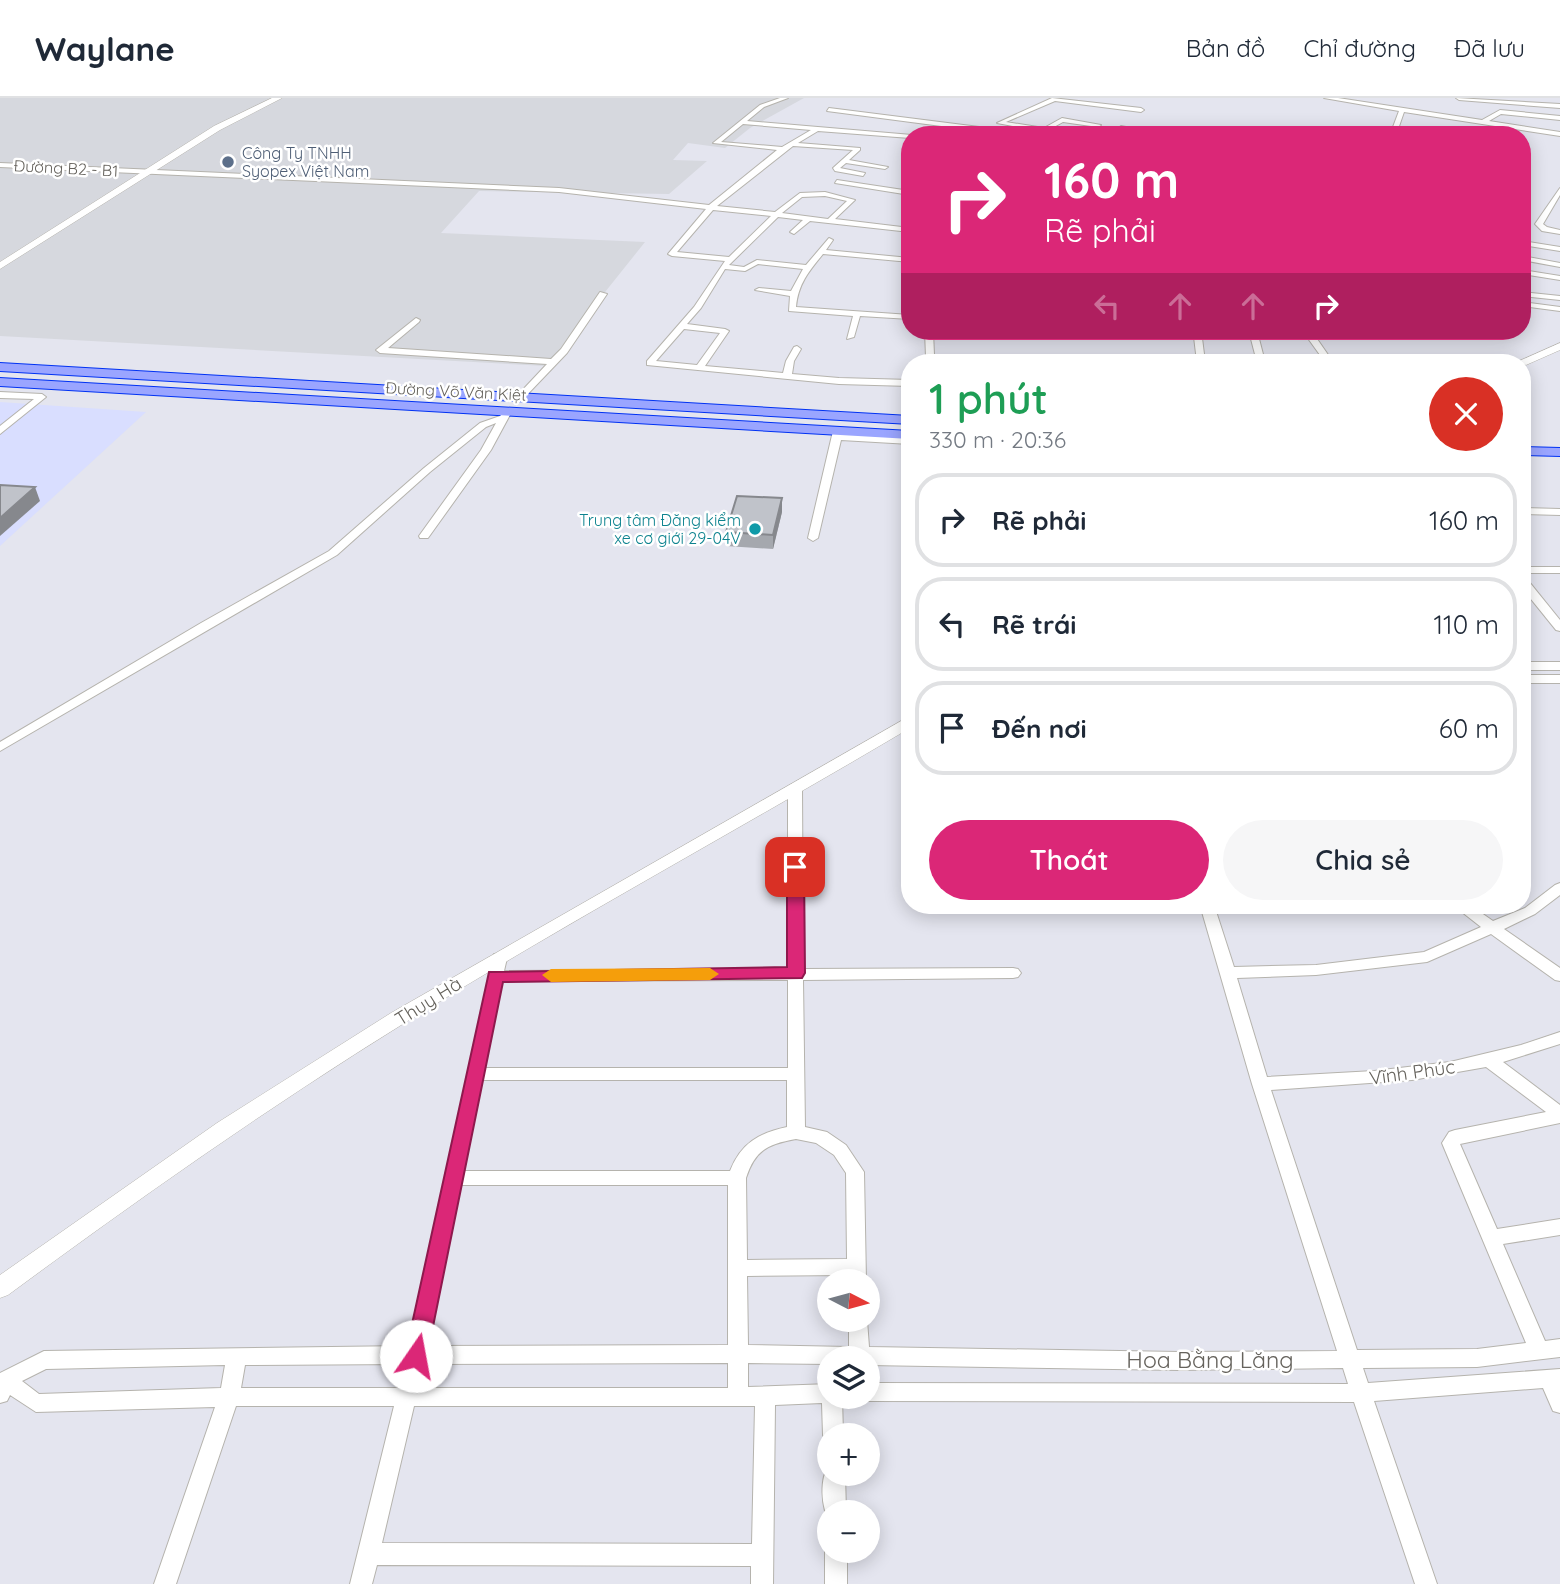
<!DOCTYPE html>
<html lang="vi">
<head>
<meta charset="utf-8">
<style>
  body { margin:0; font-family:Quicksand,sans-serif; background:#f6f6f7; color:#1f2937; height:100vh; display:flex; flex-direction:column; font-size:26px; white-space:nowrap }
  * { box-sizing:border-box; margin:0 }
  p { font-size:23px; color:#747a83 }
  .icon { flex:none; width:38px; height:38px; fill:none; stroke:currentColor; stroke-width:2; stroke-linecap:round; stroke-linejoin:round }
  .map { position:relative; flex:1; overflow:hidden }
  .drawer { position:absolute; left:901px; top:256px; width:630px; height:560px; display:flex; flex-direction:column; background:#fff; border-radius:28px; box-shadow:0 4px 18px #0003 }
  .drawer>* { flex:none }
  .banner { position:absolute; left:901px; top:28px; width:630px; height:214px; border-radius:28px; box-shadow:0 4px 18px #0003; background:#db2777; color:#fff; overflow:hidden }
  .needle { width:46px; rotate:96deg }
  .controls { position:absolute; left:817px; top:1171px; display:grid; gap:14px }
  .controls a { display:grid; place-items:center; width:63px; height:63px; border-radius:50%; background:#fff; box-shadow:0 4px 18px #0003; font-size:35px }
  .pin { position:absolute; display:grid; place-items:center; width:60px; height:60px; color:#fff; margin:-30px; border-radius:14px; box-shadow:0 4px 10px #0006 }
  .me { position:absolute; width:77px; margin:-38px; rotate:12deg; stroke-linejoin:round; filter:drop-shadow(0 0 5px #0008) }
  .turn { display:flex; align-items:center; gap:24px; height:147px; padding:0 28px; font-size:32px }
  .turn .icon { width:91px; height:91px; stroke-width:2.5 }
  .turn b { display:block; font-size:49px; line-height:60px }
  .lanes { display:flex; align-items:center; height:66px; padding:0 28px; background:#0003; justify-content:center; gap:35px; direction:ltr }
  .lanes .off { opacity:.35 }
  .round { display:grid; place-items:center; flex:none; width:74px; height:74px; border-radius:37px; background:#f6f6f7 }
  .summary { display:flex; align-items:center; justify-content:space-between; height:119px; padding:0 28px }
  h1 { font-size:42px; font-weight:600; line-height:52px; color:#1e9e55 }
  .button { display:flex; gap:14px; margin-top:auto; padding:14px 28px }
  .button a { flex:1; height:80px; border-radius:42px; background:#db2777; color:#fff; font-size:28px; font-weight:600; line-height:80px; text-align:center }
  .button a+a { background:#f6f6f7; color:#1f2937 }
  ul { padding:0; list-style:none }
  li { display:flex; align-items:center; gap:21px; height:94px; margin:0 14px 10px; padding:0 14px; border:4px solid #e0e1e3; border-radius:28px }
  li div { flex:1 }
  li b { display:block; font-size:26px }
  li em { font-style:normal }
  header { display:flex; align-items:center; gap:42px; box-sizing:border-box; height:98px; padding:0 35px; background:#fff; border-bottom:2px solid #e0e1e3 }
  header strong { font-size:33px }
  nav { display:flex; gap:38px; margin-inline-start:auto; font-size:24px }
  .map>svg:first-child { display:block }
  .commercial { fill:#d9deff }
  .industrial { fill:#d6d8de }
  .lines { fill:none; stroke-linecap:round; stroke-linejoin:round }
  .minor-casing { stroke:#b5b3ad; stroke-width:2 }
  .tertiary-casing { stroke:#b5b3ad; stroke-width:1 }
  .trunk-casing { stroke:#0032f3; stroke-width:2 }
  .minor { fill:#fff; fill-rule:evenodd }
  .tertiary { fill:#fff; fill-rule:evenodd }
  .trunk { fill:#9aa5ff; fill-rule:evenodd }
  .wall { fill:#a5a8ae }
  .shaded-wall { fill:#86888d }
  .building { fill:#c0c3ca; stroke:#86888d; stroke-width:2 }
  .route { fill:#db2777; stroke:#8e194d; stroke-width:2 }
  .slow { fill:#f59e0b }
  .service-dot { fill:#5c6f8a; stroke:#fff; stroke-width:2.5 }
  .culture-dot { fill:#0f9aa8; stroke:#fff; stroke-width:2.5 }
  .labels { text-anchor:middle; stroke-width:5; stroke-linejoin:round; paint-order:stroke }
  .far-service-label { font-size:16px; fill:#4e5e75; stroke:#fff; text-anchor:start }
  .far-street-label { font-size:16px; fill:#65625c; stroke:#fff }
  .far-culture-label { font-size:16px; fill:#0d838f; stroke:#fff; text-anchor:end }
  .street-label { font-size:19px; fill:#65625c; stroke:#fff }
  .near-street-label { font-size:23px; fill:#65625c; stroke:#fff }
</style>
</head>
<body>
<header>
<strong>Waylane</strong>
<nav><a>Bản đồ</a><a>Chỉ đường</a><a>Đã lưu</a></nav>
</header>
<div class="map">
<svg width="1560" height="1486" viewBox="0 0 1560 1486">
  <rect width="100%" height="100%" fill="#e4e5ef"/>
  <!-- commercial -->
  <polygon class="commercial" points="0,304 146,314 0,448"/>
  <!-- industrial -->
  <polygon class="industrial" points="0,0 804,0 750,30 725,50 688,45 673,62 707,63 669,96 479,93 441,135 645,144 546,268 0,238"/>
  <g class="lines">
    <defs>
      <g id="minor">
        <path d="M780 0H788L764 9 747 23 912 37H910V40L818 33 798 45 860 50V52L849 62 888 69 885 71 846 65 840 70 865 75 863 78 835 73 833 70 853 52 793 48 717 108 775 114 800 95 825 94 855 102 835 121 910 130V134L810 123 794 136 790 134 803 122 778 119 729 167 744 169 757 162 806 167 829 140 833 142 826 152 910 160V164L823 156C809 173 798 186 796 209L910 217V221L860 218 854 239 847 241 853 218 789 213 790 198 755 192 759 190 791 193 803 171 758 166 745 173 725 171 701 210 687 226 725 231 729 233 705 268 783 275 786 263 794 249 797 248 801 251 794 263 792 276 839 280 910 282V288L839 286 647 267V263L694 209 725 163 672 158 668 156 706 111 559 94 0 69V65L559 90 709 107 777 52 713 45 760 7ZM743 26 811 32 782 49 721 44ZM825 98 847 103 828 121 782 115 802 99ZM713 112 771 118 729 159 677 154ZM684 231 720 235 697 267 656 263Z"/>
        <polygon points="1052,0 1141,10 1144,12 1141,14 1055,3 1006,24 1044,30 1062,20 1101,27 1098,29 1063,24 1045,34 997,25"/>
        <polygon points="1324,0 1338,0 1482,22 1500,12 1560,18 1560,22 1501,16 1489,23 1560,34 1560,38 1404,14 1396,37 1390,37 1399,13"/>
        <polygon points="1456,0 1560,6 1560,10 1459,2"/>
        <polygon points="829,10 987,30 990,32 987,34 827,13"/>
        <polygon points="1121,28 1126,29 1118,37 1111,37"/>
        <polygon points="910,59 910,77 903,73 904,63"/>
        <polygon points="837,82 910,93 910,97 835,85"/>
        <polygon points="1560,90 1560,97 1543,126 1547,129 1560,132 1560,136 1542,133 1535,126"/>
        <polygon points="1522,143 1560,149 1560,153 1522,147"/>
        <polygon points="1522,158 1560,165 1560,169 1522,162"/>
        <polygon points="1522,172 1560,178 1560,182 1522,176"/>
        <polygon points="600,194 607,196 567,255 523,301 516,299 547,266 380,255 376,252 416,220 420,222 419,224 388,250 551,261 561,251"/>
        <polygon points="1522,194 1560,198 1560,202 1522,198"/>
        <polygon points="1522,204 1560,209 1560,213 1522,208"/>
        <polygon points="925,233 933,233 934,257 974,261 978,264 932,262 930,264 922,264 926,259"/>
        <polygon points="1141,233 1250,236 1249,233 1257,233 1265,264 1257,264 1251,241 1202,240 1205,264 1197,264 1194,239 1145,235"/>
        <polygon points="1298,233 1313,235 1333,264 1325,264 1307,239"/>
        <polygon points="0,294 42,296 46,299 0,336 0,328 34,301 0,300"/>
        <polygon points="506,312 511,315 491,352 428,440 420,440 419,438 481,352 496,325 486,329 430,374 337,457 0,653 0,644 201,525 329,453 424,370 480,325 500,318"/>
        <polygon points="838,330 843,333 842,336 910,340 910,346 841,342 818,440 813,443 808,440 833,333"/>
        <polygon points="1522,410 1560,411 1560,417 1522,416"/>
        <rect x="1522" y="469" width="38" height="6"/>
        <polygon points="1522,479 1526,480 1560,522 1560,533 1556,532 1522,490"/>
        <rect x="1522" y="564" width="38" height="8"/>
        <rect x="1522" y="577" width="38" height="8"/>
        <path d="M795 686 802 690 803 871 1013 870 1018 871 1021 875 1018 879 1013 880 803 882 805 1029 827 1034 846 1047 864 1074 866 1183H848L847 1177 747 1178 748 1247 849 1249V1222H867L869 1249 1179 1254 1337 1253 1252 986 1200 807H1214L1234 869 1316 867 1424 854 1481 829 1453 807H1470L1493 823 1525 810 1555 787 1560 785V797L1535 816 1504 831 1560 870V883L1555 882 1491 836 1427 864 1316 877 1237 880 1267 979 1374 973 1450 964 1521 947 1560 934V946L1503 964 1560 1007V1025L1460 1046 1497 1131 1560 1121V1137L1503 1146 1545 1243 1560 1241V1259L1477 1269 1363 1270 1368 1285 1560 1271V1315L1553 1313 1543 1290 1374 1303 1437 1486H1415L1354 1304 868 1303 860 1298H868V1285L1348 1286 1343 1270 1179 1272 868 1267V1260H830V1266L748 1265V1289L830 1286V1298H842L843 1337H830V1345L826 1344 823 1337 822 1305 775 1307 773 1486H751V1468L377 1467 372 1486H350L394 1308H236L176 1486H154L215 1309 36 1314 10 1297 7 1303 0 1305V1275L44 1253 408 1248 494 856H504L507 860 504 873 788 871V690ZM788 882V970H484L502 883ZM1486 969 1546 1014 1455 1032 1449 1034 1442 1045 1526 1245 1477 1251 1357 1252 1271 992 1412 982ZM482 982H787V1029C759 1035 741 1045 730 1073H463ZM796 1041 816 1045 834 1057 846 1075 847 1161 747 1162 746 1080C755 1052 768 1046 796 1041ZM461 1087H728V1247L428 1248ZM728 1265V1290H418L424 1266ZM404 1266 398 1290H241L245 1267ZM225 1267 221 1290 39 1296 22 1283 46 1271ZM414 1308H755L752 1446 382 1445Z"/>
        <path d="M830 1368V1376H845L846 1414H830V1422C821 1412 819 1377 830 1368Z"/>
        <polygon points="828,1444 830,1452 847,1452 847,1486 825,1486 825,1452"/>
      </g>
      <g id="tertiary">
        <polygon points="272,0 282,0 220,32 0,171 0,164 214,28"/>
        <polygon points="1560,245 1560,252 1526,267 1517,264"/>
        <path d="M910 618V630C743 729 571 822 406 924 269 1009 138 1101 8 1197L0 1200V1177L217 1025 391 915Z"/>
      </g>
      <g id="trunk">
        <polygon points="0,265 910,318 910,326 0,273"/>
        <polygon points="0,280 910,333 910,341 0,288"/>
        <polygon points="1522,349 1560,350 1560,358 1522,357"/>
      </g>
    </defs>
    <!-- minor casing -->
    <use href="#minor" class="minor-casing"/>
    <!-- tertiary casing -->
    <use href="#tertiary" class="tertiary-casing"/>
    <!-- trunk casing -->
    <use href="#trunk" class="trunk-casing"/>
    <!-- minor -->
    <use href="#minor" class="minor"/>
    <!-- tertiary -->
    <use href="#tertiary" class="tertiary"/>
    <!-- trunk -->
    <use href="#trunk" class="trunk"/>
  </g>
  <!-- wall -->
  <polygon class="wall" points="782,414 773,451 726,448 726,434"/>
  <!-- shaded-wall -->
  <g class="shaded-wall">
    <polygon points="35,389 40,403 0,438 0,420"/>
    <polygon points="782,400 782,414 773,451 773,437"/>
  </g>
  <!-- building -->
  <g class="building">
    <polygon points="0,387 35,389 0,420"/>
    <polygon points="737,398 782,400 773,437 726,434"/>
  </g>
  <!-- route -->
  <polygon class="route" points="795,764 804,769 805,875 802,880 503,884 427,1258 424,1266 416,1268 408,1266 405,1258 489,874 787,869 787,769"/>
  <!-- slow -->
  <polygon class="slow" points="710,870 719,876 710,882 551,884 542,877 551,871"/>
  <!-- markers -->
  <circle class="service-dot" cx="228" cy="64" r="7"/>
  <circle class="culture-dot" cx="755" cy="431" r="7"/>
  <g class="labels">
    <!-- far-service labels -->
    <g class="far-service-label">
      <text x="242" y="61">Công Ty TNHH<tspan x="242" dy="18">Syopex Việt Nam</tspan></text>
    </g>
    <!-- far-street labels -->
    <g class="far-street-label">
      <text transform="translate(66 70) rotate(3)" y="6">Đường B2 - B1</text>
      <text transform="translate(456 293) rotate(3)" y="6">Đường Võ Văn Kiệt</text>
    </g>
    <!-- far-culture labels -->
    <g class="far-culture-label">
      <text x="741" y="428">Trung tâm Đăng kiểm<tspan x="741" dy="18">xe cơ giới 29-04V</tspan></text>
    </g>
    <!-- street labels -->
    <g class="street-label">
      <text transform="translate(428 903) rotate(-32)" y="7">Thụy Hà</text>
      <text transform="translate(1412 974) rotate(-8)" y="7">Vĩnh Phúc</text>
    </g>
    <!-- near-street labels -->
    <g class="near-street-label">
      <text x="1210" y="1270">Hoa Bằng Lăng</text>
    </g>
  </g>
</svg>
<div class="controls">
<a><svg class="needle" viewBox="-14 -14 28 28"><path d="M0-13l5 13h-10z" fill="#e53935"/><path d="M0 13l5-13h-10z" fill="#747a83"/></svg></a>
<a><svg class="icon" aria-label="layers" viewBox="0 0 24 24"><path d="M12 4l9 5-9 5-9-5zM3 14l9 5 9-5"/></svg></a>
<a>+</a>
<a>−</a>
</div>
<div class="pin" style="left:795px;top:769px;background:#d93025"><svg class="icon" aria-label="arrive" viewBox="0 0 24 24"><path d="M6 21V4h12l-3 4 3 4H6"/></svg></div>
<svg class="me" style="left:416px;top:1258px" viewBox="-20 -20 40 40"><circle r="19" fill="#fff"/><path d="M0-13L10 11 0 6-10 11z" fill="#db2777"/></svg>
<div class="banner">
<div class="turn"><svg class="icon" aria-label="right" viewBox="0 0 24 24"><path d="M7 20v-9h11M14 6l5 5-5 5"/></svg><div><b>160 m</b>Rẽ phải</div></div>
<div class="lanes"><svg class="icon off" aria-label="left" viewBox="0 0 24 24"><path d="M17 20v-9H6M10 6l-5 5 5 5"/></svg><svg class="icon off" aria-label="ahead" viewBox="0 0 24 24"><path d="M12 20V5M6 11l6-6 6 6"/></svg><svg class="icon off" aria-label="ahead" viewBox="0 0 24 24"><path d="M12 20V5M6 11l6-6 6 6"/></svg><svg class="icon" aria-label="right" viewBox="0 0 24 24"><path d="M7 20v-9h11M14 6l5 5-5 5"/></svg></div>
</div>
<section class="drawer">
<div class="summary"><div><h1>1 phút</h1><p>330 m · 20:36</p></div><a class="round" style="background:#d93025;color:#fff"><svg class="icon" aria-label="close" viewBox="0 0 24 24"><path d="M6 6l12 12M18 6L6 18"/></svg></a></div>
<ul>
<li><svg class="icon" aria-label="right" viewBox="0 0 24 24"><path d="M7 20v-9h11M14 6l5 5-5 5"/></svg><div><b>Rẽ phải</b></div><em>160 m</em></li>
<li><svg class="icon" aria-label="left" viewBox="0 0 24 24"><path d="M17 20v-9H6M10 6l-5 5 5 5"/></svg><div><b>Rẽ trái</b></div><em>110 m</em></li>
<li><svg class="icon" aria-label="arrive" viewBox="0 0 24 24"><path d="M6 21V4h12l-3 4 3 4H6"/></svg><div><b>Đến nơi</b></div><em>60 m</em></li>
</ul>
<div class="button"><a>Thoát</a><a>Chia sẻ</a></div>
</section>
</div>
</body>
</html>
